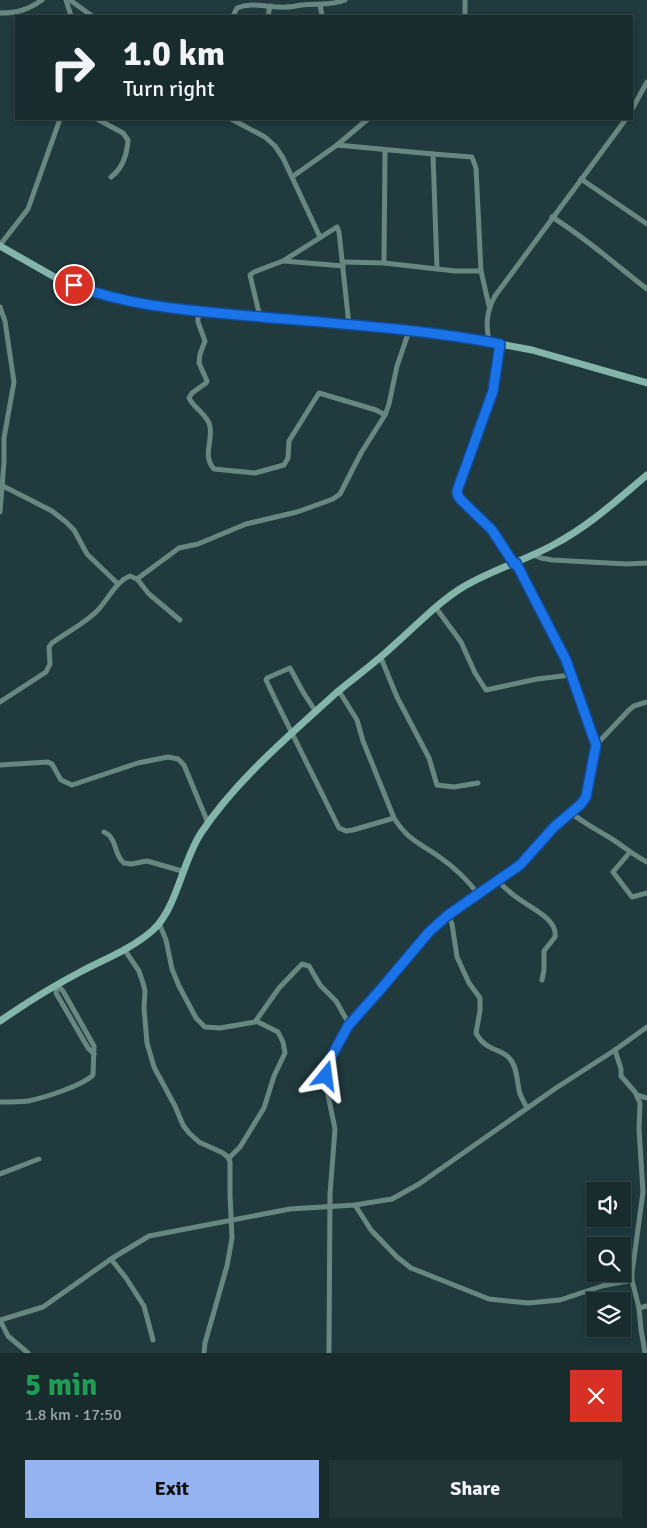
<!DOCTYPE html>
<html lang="en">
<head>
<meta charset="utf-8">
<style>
  body { margin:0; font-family:Signika,sans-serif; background:#213436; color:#f1f3f6; height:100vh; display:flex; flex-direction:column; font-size:19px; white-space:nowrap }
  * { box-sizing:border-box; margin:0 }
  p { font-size:16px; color:#9fa7aa }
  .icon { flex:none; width:28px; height:28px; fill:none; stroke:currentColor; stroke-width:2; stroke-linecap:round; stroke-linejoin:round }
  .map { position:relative; height:1353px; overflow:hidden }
  .side { display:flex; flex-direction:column; background:#182c2e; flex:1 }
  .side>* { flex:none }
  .hud { position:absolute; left:15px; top:15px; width:618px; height:105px; border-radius:0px; box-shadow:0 2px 8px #0003,0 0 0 1px #36484a; background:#182c2e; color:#f1f3f6; overflow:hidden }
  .fabs { position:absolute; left:586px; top:1182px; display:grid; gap:10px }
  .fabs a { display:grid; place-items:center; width:45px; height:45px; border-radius:0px; background:#182c2e; box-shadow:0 2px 8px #0003,0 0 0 1px #36484a; font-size:25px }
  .pin { position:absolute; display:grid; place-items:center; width:42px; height:42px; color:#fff; margin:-21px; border:2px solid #fff; border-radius:50%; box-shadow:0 1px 5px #0007 }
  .me { position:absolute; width:55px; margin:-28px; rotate:16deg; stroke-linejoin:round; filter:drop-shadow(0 0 4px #0008) }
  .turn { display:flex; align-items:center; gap:18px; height:105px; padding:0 25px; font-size:22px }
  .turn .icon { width:65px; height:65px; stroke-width:2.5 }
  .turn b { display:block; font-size:35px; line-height:42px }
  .round { display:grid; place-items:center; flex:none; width:52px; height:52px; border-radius:0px; background:#213436 }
  .headline { display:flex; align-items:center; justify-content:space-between; height:85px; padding:0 25px }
  h1 { font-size:30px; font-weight:700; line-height:38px; color:#1e9e55 }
  .cta { display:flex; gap:10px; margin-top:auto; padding:10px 25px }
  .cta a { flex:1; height:58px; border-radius:0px; background:#95b2f1; color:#111; font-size:20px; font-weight:700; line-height:58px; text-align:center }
  .cta a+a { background:#213436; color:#f1f3f6 }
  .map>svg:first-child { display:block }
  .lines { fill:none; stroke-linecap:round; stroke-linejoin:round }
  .street { stroke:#698781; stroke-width:5 }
  .secondary { stroke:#84b5ab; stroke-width:7 }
  .route-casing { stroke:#114b97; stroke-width:12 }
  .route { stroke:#1a73e8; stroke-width:9 }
</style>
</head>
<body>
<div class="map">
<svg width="647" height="1353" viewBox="0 0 647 1353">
  <rect width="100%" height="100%" fill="#203a3d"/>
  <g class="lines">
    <!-- street -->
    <g class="street">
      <polyline points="66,0 71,16"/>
      <polyline points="70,0 92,16"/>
      <polyline points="465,0 465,16"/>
      <polyline points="320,5 322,16"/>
      <path d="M0 13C17 13 28 10 42 0"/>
      <path d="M233 16 237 8C251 2 265 7 279 7 287 8 295 6 302 5 317 3 331 6 345 0"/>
      <polyline points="268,16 270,6"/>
      <polyline points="631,111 647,82"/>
      <path d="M97 119 123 133 128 140C127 155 123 168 111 177"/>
      <polyline points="231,119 265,137 275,146 283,158 320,237"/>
      <polyline points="337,145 433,154 437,269"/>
      <polyline points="433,154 472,157 476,168 481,271 489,306"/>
      <polyline points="292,177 337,145 368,119"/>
      <polyline points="581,179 647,224"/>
      <path d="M552 217C586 238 616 265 647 289"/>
      <polyline points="0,245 28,209 60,119"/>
      <polyline points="284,261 343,266"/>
      <polyline points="344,262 384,263 455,271 481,271"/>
      <polyline points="384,263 385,150"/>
      <polyline points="0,307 5,321 14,382 4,438 4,462 0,512"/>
      <path d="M198 312V322L205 341 200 354 199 363 207 381 206 383 192 393 189 398C193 407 204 412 209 423 215 438 201 455 214 469L255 473 284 465 288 458 289 441 319 393 376 410 385 415"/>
      <polyline points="260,317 250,275 254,272 283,261 337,227 339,232 349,325"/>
      <path d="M489 342C486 324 486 312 495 296L626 119"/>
      <polyline points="500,344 493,391 457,491 458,496 461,500 492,530 514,563"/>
      <polyline points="3,486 52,511 66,522 74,530 87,554 118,584"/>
      <polyline points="533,555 541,558 552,560 627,564 647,563"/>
      <polyline points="137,579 149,594 180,620"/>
      <polyline points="436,608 461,642 475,673 486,690 537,679 571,675"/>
      <polyline points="381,658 397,697 429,758 437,785 454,787 478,783"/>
      <path d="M339 691 357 720 363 741 394 818C408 840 418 842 438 856 454 867 467 879 478 894"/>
      <path d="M0 702 46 672 50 664 49 647 52 643C67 632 84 624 97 611 108 600 115 582 130 576L137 579 179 548 198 544 246 524 297 512 333 499 340 494 361 453 385 415 389 404 397 366 409 331"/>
      <polyline points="316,712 303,692 290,668 267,678 266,680 276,701 339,828 346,831 353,830 394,818"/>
      <polyline points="596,745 629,710 634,706 647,702"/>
      <polyline points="0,765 48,762 52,764 61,780 72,785 138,763 168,757 178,759 184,765 208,823"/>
      <path d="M570 812C582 822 594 828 607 836 621 844 633 855 647 862"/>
      <path d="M104 832C118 838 113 855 124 863L131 864 147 861 182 871"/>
      <polyline points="630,852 613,872 632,897 647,893"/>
      <path d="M498 881C505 888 513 896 522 901 533 909 558 920 555 937L544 951V970L542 980"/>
      <path d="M448 915 452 924 457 957 469 983 480 998V1011L476 1033C486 1052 502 1048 510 1059 517 1067 517 1080 519 1090 520 1096 524 1102 527 1108"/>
      <polyline points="159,923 166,940 172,969 179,986 196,1018 205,1027 220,1028 255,1022 279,988 302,964 309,966 320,985 336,1001 349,1024"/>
      <polyline points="124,949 139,971 143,983 145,991 144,1008 147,1043 154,1067 175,1106 183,1125 189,1133 199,1142 223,1153 228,1157 230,1162 230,1194 232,1238 227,1266 205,1343 204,1353"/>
      <polyline points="57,985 56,993 88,1048 94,1054"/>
      <polyline points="615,1050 621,1069 621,1076 635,1092 640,1103 639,1129 643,1192 632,1273 632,1280 639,1308 641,1329 645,1353"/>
      <polyline points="637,1095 647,1098"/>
      <path d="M0 1102C9 1102 19 1102 28 1101 43 1098 82 1086 93 1075L94 1046 63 991 57 985"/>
      <polyline points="229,1158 240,1147 264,1108 274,1076 285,1053 283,1042 278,1032 256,1021"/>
      <polyline points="0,1174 39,1159"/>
      <polyline points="355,1205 371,1230 397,1257 411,1268 489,1299 528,1303 560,1300 602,1286 632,1280"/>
      <polyline points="111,1259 126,1278 144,1306 153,1340"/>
      <polyline points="639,1308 647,1306"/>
      <polyline points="0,1320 43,1307 111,1259 149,1236 290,1209 355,1205 392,1199 419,1184 556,1088 615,1050 647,1027"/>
      <polyline points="0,1320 8,1336 28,1353"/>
      <polyline points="329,1353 330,1194 335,1129 326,1085 330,1059 347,1026 393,975 429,932 448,915 520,865 554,827 581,804 586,797 596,745 566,659 516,563"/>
    </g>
    <!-- secondary -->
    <g class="secondary">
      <polyline points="0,246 58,279 88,291 147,305 198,312 378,327 478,340 532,350 647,383"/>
      <path d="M0 1021C26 1003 53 986 82 971 105 959 133 948 153 930 177 908 182 862 201 833 237 779 288 737 336 693 355 677 375 663 393 646 416 626 437 603 463 587 491 570 524 561 553 545 588 527 617 500 647 475"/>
    </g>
  </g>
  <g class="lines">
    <defs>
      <path id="route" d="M74 285C133 308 198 311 261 317 341 324 421 329 500 344L493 391 457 491 458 496 461 500 492 530 514 564 516 563 566 660 596 745 586 797 581 804 554 827 520 865 448 915 429 932 380 990 348 1026 330 1059 326 1076"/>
    </defs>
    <!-- route casing -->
    <use href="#route" class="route-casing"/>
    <!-- route -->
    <use href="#route" class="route"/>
  </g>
</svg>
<div class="fabs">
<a><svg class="icon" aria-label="sound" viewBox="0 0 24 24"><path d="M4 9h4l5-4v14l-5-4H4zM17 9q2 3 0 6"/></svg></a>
<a><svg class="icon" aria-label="search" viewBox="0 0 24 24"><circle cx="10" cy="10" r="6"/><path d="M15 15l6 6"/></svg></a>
<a><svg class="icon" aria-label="layers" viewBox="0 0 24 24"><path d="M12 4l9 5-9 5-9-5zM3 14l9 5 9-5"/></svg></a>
</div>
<div class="pin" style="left:74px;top:285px;background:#d93025"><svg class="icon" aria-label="arrive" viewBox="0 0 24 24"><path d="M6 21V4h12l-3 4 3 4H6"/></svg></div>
<svg class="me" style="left:326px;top:1076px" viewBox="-20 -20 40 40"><path d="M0-17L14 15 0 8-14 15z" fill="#1a73e8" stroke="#fff" stroke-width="4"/></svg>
<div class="hud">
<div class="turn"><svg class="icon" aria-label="right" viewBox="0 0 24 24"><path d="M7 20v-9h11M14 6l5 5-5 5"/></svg><div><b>1.0 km</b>Turn right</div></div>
</div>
</div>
<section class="side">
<div class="headline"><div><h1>5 min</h1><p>1.8 km · 17:50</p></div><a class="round" style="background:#d93025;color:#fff"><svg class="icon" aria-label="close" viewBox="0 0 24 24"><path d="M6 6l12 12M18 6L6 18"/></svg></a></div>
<div class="cta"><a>Exit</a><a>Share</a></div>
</section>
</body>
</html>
